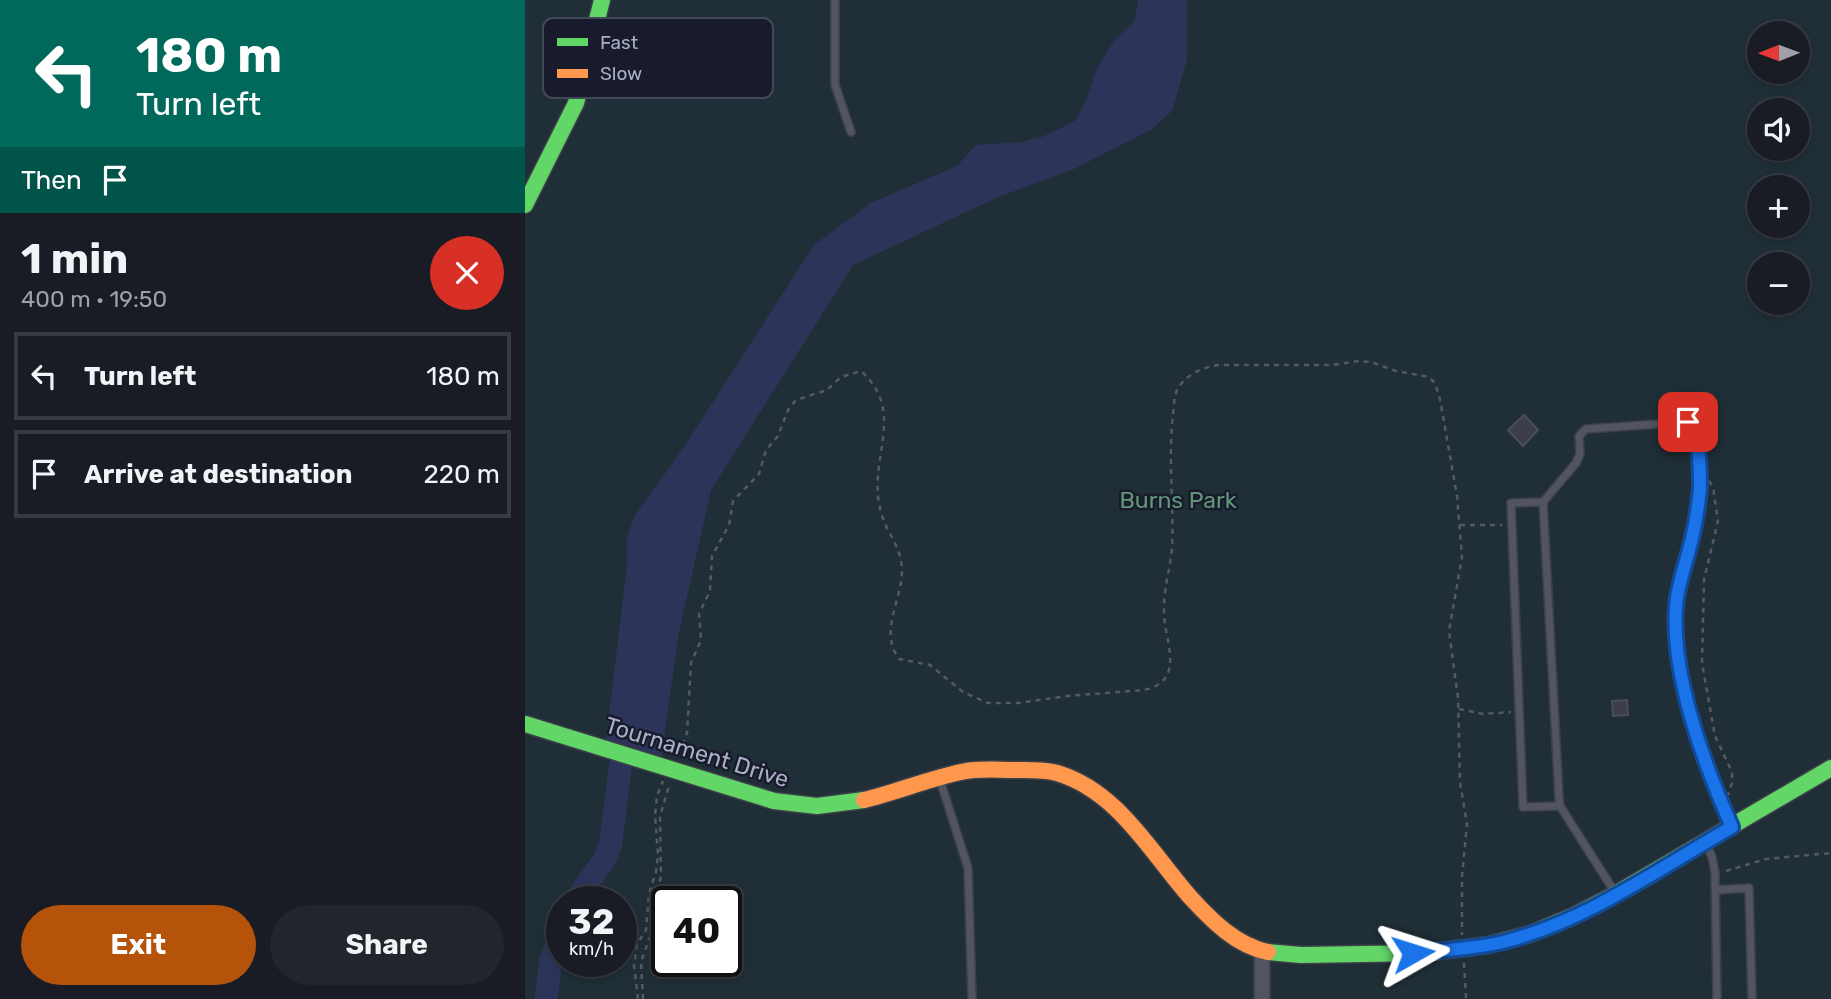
<!DOCTYPE html>
<html lang="en">
<head>
<meta charset="utf-8">
<style>
  body { margin:0; font-family:Rubik,sans-serif; background:#23252d; color:#f1f3f6; height:100vh; display:flex; flex-direction:column; font-size:26px; white-space:nowrap }
  * { box-sizing:border-box; margin:0 }
  p { font-size:23px; color:#9fa1a7 }
  .icon { flex:none; width:38px; height:38px; fill:none; stroke:currentColor; stroke-width:2; stroke-linecap:round; stroke-linejoin:round }
  .map { position:relative; flex:1; overflow:hidden }
  .drawer { display:flex; flex-direction:column; background:#1a1c25; width:525px }
  .drawer>* { flex:none }
  .hud { background:#00695c; color:#fff; overflow:hidden }
  .needle { width:46px; rotate:269deg }
  .controls { position:absolute; left:1222px; top:21px; display:grid; gap:14px }
  .controls a { display:grid; place-items:center; width:63px; height:63px; border-radius:50%; background:#1a1c25; box-shadow:0 4px 10px #0003,0 0 0 2px #383a42; font-size:35px }
  .speed { position:absolute; left:21px; top:886px; display:flex; gap:14px; font-size:35px; font-weight:700; text-align:center }
  .speed>* { display:grid; place-content:center; width:91px; height:91px; border-radius:50%; background:#1a1c25; box-shadow:0 4px 10px #0003,0 0 0 2px #383a42; line-height:1 }
  .speed small { font-size:18px; font-weight:400 }
  .speed .limit { border:4px solid #111; border-radius:10px; background:#fff; color:#111 }
  .pin { position:absolute; display:grid; place-items:center; width:60px; height:60px; color:#fff; margin:-30px; border-radius:14px; box-shadow:0 4px 10px #0006 }
  .me { position:absolute; width:77px; margin:-38px; rotate:84deg; stroke-linejoin:round; filter:drop-shadow(0 0 5px #0008) }
  .turn { display:flex; align-items:center; gap:24px; height:147px; padding:0 21px; font-size:32px }
  .turn .icon { width:91px; height:91px; stroke-width:2.5 }
  .turn b { display:block; font-size:49px; line-height:60px }
  .then { display:flex; align-items:center; height:66px; padding:0 21px; background:#0003; gap:14px; font-size:26px }
  .round { display:grid; place-items:center; flex:none; width:74px; height:74px; border-radius:37px; background:#23252d }
  .head { display:flex; align-items:center; justify-content:space-between; height:119px; padding:0 21px }
  h1 { font-size:42px; font-weight:700; line-height:52px }
  .button { display:flex; gap:14px; margin-top:auto; padding:14px 21px }
  .button a { flex:1; height:80px; border-radius:42px; background:#b45309; color:#fff; font-size:28px; font-weight:700; line-height:80px; text-align:center }
  .button a+a { background:#23252d; color:#f1f3f6 }
  ul { padding:0; list-style:none }
  li { display:flex; align-items:center; gap:21px; height:88px; margin:0 14px 10px; padding:0 7px; border:4px solid #383a42; border-radius:0px }
  li div { flex:1 }
  li b { display:block; font-size:26px }
  li em { font-style:normal }
  main { display:flex; flex:1; min-height:0 }
  .map>svg:first-child { display:block }
  .green { fill:#202f37; fill-rule:evenodd }
  .water { fill:#2c3559 }
  .lines { fill:none; stroke-linecap:round; stroke-linejoin:round }
  .river { stroke:#2c3559; stroke-width:23 }
  .building { fill:#3b3e48; stroke:#4a4d5a; stroke-width:2 }
  .lane-casing { stroke:#3d4048; stroke-width:10 }
  .street-casing { stroke:#3d4048; stroke-width:18 }
  .fast-casing { stroke:#3d4048; stroke-width:19 }
  .slow-casing { stroke:#3d4048; stroke-width:19 }
  .path { stroke:#545963; stroke-width:2.5; stroke-dasharray:5 5; stroke-linecap:butt }
  .lane { stroke:#525560; stroke-width:7 }
  .street { stroke:#525560; stroke-width:14 }
  .fast { stroke:#63d668; stroke-width:16 }
  .slow { stroke:#ff974d; stroke-width:16 }
  .route-casing { stroke:#114b97; stroke-width:18 }
  .route { stroke:#1a73e8; stroke-width:12 }
  .labels { text-anchor:middle; stroke-width:5; stroke-linejoin:round; paint-order:stroke }
  .park-label { font-size:23px; fill:#619678; stroke:#171b2c }
  .street-label { font-size:23px; fill:#aaafc5; stroke:#171b2c }
  .key { fill:#171b2c; stroke:#43475a; stroke-width:2 }
  .key-label { font-size:19px; fill:#aaafc5 }
</style>
</head>
<body>
<main>
<section class="drawer">
<div class="hud">
<div class="turn"><svg class="icon" aria-label="left" viewBox="0 0 24 24"><path d="M17 20v-9H6M10 6l-5 5 5 5"/></svg><div><b>180 m</b>Turn left</div></div>
<div class="then">Then<svg class="icon" aria-label="arrive" viewBox="0 0 24 24"><path d="M6 21V4h12l-3 4 3 4H6"/></svg></div>
</div>
<div class="head"><div><h1>1 min</h1><p>400 m · 19:50</p></div><a class="round" style="background:#d93025;color:#fff"><svg class="icon" aria-label="close" viewBox="0 0 24 24"><path d="M6 6l12 12M18 6L6 18"/></svg></a></div>
<ul>
<li><svg class="icon" aria-label="left" viewBox="0 0 24 24"><path d="M17 20v-9H6M10 6l-5 5 5 5"/></svg><div><b>Turn left</b></div><em>180 m</em></li>
<li><svg class="icon" aria-label="arrive" viewBox="0 0 24 24"><path d="M6 21V4h12l-3 4 3 4H6"/></svg><div><b>Arrive at destination</b></div><em>220 m</em></li>
</ul>
<div class="button"><a>Exit</a><a>Share</a></div>
</section>
<div class="map">
<svg width="1306" height="999" viewBox="0 0 1306 999">
  <rect width="100%" height="100%" fill="#232631"/>
  <!-- green -->
  <path class="green" d="M0 0H1306V999H0ZM1234 33H1272V72H1234ZM1234 110H1272V149H1234ZM1234 187H1272V226H1234ZM1234 264H1272V303H1234ZM37 901H96V961H37ZM142 901H201V961H142Z"/>
  <!-- water -->
  <polygon class="water" points="613,0 662,0 662,59 647,111 627,129 549,169 473,197 328,265 186,490 154,632 136,758 81,740 102,566 102,538 109,517 159,447 289,245 346,203 432,166 451,145 496,142 517,137 550,121 561,101 572,68 589,41 610,20"/>
  <g class="lines">
    <!-- river -->
    <g class="river">
      <polyline points="50,901 81,857 86,842 97,754"/>
      <polyline points="21,999 26,960 37,931"/>
    </g>
  </g>
  <!-- building -->
  <g class="building">
    <polygon points="999,415 1013,430 998,446 983,430"/>
    <polygon points="1102,700 1103,715 1088,716 1087,701"/>
  </g>
  <g class="lines">
    <defs>
      <g id="lane">
        <polyline points="310,0 310,85 326,132"/>
        <polyline points="1018,502 986,503 998,807 1035,806"/>
        <polyline points="415,780 443,868 447,999"/>
        <polyline points="1181,844 1187,857 1190,872 1192,999"/>
        <polyline points="1191,890 1224,888 1227,999"/>
        <path d="M1091 894 1035 806 1034 797 1018 502 1051 463 1055 454 1054 436 1061 429 1163 422C1172 427 1171 436 1172 445 1175 468 1176 492 1173 514 1169 541 1158 566 1153 592 1140 659 1178 763 1206 824"/>
      </g>
      <polyline id="street" points="737,999 737,951"/>
      <g id="fast">
        <polyline points="0,205 51,103 77,0"/>
        <polyline points="0,724 249,801 292,806 339,800"/>
        <polyline points="743,952 776,955 900,953 963,945 1005,934 1048,916 1089,895 1306,768"/>
      </g>
      <path id="slow" d="M339 800C372 792 403 779 436 772 454 768 471 770 489 770 503 770 518 769 532 773 593 791 626 853 666 898 687 921 712 946 743 952"/>
    </defs>
    <!-- lane casing -->
    <use href="#lane" class="lane-casing"/>
    <!-- street casing -->
    <use href="#street" class="street-casing"/>
    <!-- fast casing -->
    <use href="#fast" class="fast-casing"/>
    <!-- slow casing -->
    <use href="#slow" class="slow-casing"/>
    <!-- path -->
    <g class="path">
      <polyline points="1184,481 1188,487 1193,521 1179,580 1177,663 1190,736 1207,772 1207,783 1203,795"/>
      <polyline points="935,525 977,525"/>
      <polyline points="934,709 958,714 986,712"/>
      <path d="M154 754 162 733 166 663 176 640 174 614 185 591 187 556 204 525 208 501 234 474 241 450 253 436 263 410 271 400 302 390 316 377 336 371C383 413 341 461 356 512 362 535 377 546 377 572 376 603 354 631 374 659L405 665 438 692 463 703H494L542 696 619 690C664 680 637 638 639 608 639 588 645 569 647 549 649 504 643 460 648 414 649 406 649 395 653 388 662 374 678 367 694 365H807L834 361 846 362 871 371 904 377 910 383 915 399 932 496 937 557 924 631 933 698 935 782 942 824 937 876V935"/>
      <polyline points="1201,871 1241,859 1306,853"/>
      <polyline points="939,963 941,999"/>
      <polyline points="113,999 109,966 112,944 121,930 124,893 131,872 133,855 130,815 132,796 138,781"/>
      <polyline points="118,999 116,962 128,928 136,875 135,816 145,783"/>
    </g>
    <!-- lane -->
    <use href="#lane" class="lane"/>
    <!-- street -->
    <use href="#street" class="street"/>
    <!-- fast -->
    <use href="#fast" class="fast"/>
    <!-- slow -->
    <use href="#slow" class="slow"/>
  </g>
  <g class="lines">
    <defs>
      <path id="route" d="M888 953C918 950 949 949 978 942 1062 921 1133 869 1207 827 1179 764 1146 677 1151 607 1152 588 1159 569 1164 550 1170 529 1173 509 1175 488 1175 473 1175 430 1163 422"/>
    </defs>
    <!-- route casing -->
    <use href="#route" class="route-casing"/>
    <!-- route -->
    <use href="#route" class="route"/>
  </g>
  <g class="labels">
    <!-- park labels -->
    <g class="park-label">
      <text x="653" y="508">Burns Park</text>
    </g>
    <!-- street labels -->
    <g class="street-label">
      <text transform="translate(172 752) rotate(17)" y="8">Tournament Drive</text>
    </g>
  </g>
  <!-- legend -->
  <rect x="18" y="18" width="230" height="80" rx="10" class="key"/>
  <rect x="32" y="38" width="31" height="8" fill="#63d668"/>
  <rect x="32" y="69" width="31" height="9" fill="#ff974d"/>
  <g class="key-label">
    <text x="75" y="49">Fast</text>
    <text x="75" y="80">Slow</text>
  </g>
</svg>
<div class="controls">
<a><svg class="needle" viewBox="-14 -14 28 28"><path d="M0-13l5 13h-10z" fill="#e53935"/><path d="M0 13l5-13h-10z" fill="#9fa1a7"/></svg></a>
<a><svg class="icon" aria-label="sound" viewBox="0 0 24 24"><path d="M4 9h4l5-4v14l-5-4H4zM17 9q2 3 0 6"/></svg></a>
<a>+</a>
<a>−</a>
</div>
<div class="speed"><div>32<small>km/h</small></div><div class="limit">40</div></div>
<div class="pin" style="left:1163px;top:422px;background:#d93025"><svg class="icon" aria-label="arrive" viewBox="0 0 24 24"><path d="M6 21V4h12l-3 4 3 4H6"/></svg></div>
<svg class="me" style="left:888px;top:953px" viewBox="-20 -20 40 40"><path d="M0-17L14 15 0 8-14 15z" fill="#1a73e8" stroke="#fff" stroke-width="4"/></svg>
</div>
</main>
</body>
</html>
